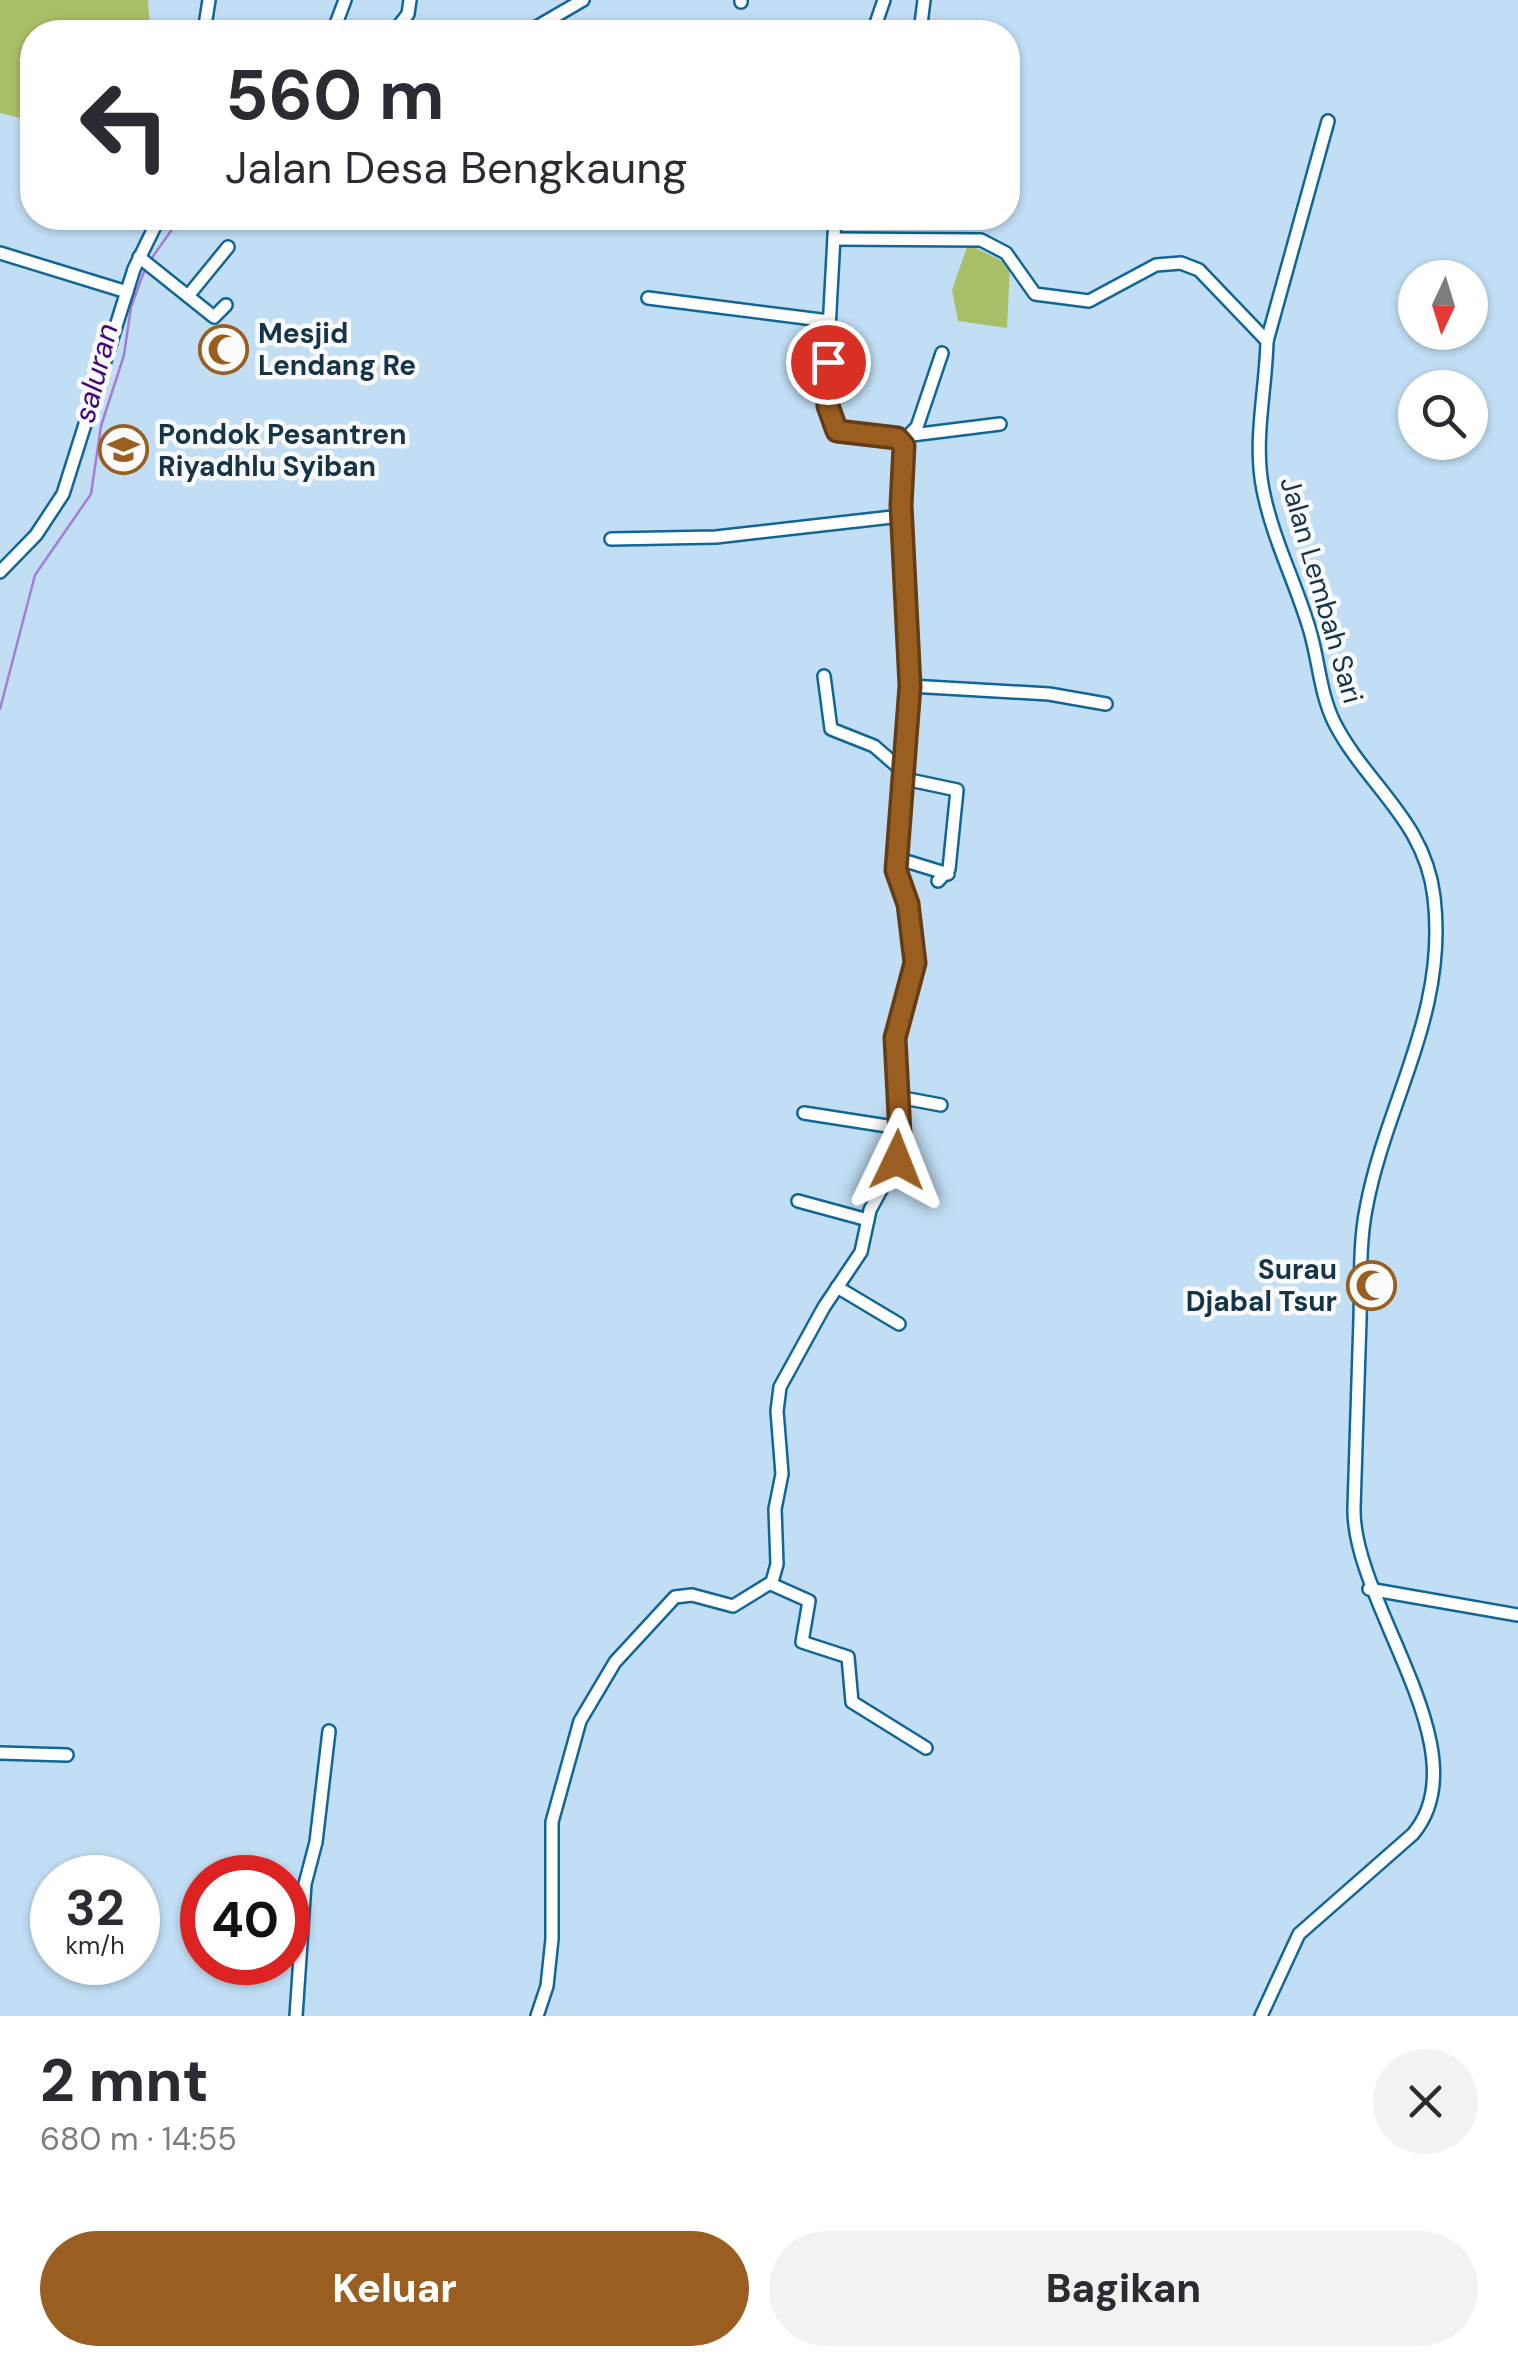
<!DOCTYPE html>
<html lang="id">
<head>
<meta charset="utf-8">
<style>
  body { margin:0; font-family:"DM Sans",sans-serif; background:#f2f2f3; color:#2b2b33; height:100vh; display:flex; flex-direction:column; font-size:38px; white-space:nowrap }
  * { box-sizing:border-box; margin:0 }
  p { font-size:32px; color:#7c7c81 }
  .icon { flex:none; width:55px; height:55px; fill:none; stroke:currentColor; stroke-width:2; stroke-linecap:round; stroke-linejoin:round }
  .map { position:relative; height:2016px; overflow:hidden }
  .sheet { display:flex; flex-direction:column; background:#fff; flex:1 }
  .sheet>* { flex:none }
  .banner { position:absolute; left:20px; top:20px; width:1000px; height:210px; border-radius:40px; box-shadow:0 2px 8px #0004; background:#fff; color:#2b2b33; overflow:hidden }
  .needle { width:65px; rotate:184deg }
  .controls { position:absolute; left:1398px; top:260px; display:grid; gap:20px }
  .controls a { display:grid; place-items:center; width:90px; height:90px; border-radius:50%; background:#fff; box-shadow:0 2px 8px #0004; font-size:50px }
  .speed { position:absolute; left:30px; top:1855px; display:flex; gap:20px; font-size:50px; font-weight:700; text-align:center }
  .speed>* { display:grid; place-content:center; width:130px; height:130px; border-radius:50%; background:#fff; box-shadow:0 2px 8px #0004; line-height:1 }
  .speed small { font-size:25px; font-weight:400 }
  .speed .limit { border:15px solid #d22; background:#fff; color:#111 }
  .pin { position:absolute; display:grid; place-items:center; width:85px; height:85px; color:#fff; margin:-42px; border:5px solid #fff; border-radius:50%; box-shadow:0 2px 10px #0007 }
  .me { position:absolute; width:110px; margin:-55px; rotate:2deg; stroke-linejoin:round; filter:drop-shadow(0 0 8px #0008) }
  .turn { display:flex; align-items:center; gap:35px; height:210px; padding:0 40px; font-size:45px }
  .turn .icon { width:130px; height:130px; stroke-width:2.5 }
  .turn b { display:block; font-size:70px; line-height:85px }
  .round { display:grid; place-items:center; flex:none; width:105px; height:105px; border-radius:52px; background:#f2f2f3 }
  .head { display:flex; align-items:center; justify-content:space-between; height:170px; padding:0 40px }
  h1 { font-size:60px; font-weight:800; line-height:75px }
  .primary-button { display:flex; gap:20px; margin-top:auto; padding:20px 40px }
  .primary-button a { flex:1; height:115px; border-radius:60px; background:#9a5e21; color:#fff; font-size:40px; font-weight:800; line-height:115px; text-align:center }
  .primary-button a+a { background:#f2f2f3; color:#2b2b33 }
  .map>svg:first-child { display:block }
  .green { fill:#a8bf67 }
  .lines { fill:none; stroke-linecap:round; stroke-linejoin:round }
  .stream { stroke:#a27ed9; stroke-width:2.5 }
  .minor-casing { stroke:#106697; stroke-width:16 }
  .minor { stroke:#fff; stroke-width:11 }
  .route-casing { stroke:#643d15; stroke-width:25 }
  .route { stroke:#9a5e21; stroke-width:18 }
  .labels { text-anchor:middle; stroke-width:9; stroke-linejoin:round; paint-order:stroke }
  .poi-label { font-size:28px; font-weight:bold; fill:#14344a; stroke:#fafafa; text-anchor:start }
  .street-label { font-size:28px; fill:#14344a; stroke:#fafafa }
  .water-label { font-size:30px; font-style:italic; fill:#440578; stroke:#fafafa }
</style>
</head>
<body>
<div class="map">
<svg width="1518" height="2016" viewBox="0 0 1518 2016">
  <rect width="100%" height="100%" fill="#c1def4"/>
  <!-- green -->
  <g class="green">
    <polygon points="0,0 148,0 150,32 32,32 32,121 0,113"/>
    <polygon points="968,244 1010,265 1007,328 958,321 952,290"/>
  </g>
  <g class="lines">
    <!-- stream -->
    <g class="stream">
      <polyline points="547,14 571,1"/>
      <polyline points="149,262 180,218"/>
      <polyline points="0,709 35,575 91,494 101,426 124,355 131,307 145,269"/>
    </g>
    <defs>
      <g id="minor">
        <polyline points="741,0 741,2"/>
        <polyline points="204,32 209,0"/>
        <polyline points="333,32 345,0"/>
        <polyline points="394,32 408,14 410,0"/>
        <polyline points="528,32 583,0"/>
        <polyline points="873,32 884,0"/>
        <polyline points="920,32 924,0"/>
        <path d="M834 239 981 240 1006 253 1035 294 1089 301 1156 265 1181 263 1199 270 1267 341C1266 390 1253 441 1263 490 1273 540 1296 583 1310 631 1319 662 1320 693 1334 722 1366 785 1425 820 1434 897 1448 1014 1386 1101 1366 1209 1359 1245 1361 1283 1360 1319 1358 1382 1356 1445 1354 1508 1352 1603 1483 1751 1413 1834L1299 1934 1261 2016"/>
        <polyline points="0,253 127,292"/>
        <polyline points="139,257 214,317 226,305"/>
        <polyline points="188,296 228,247"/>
        <polyline points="648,298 829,321"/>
        <polyline points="1267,341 1328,121"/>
        <polyline points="912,435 1000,424"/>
        <polyline points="902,442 917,427 942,353"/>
        <polyline points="611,539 716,537 901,516"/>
        <polyline points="0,572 36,535 63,494 134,269 159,218"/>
        <polyline points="824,676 831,729 874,746 905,773"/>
        <polyline points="910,686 1049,694 1106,704"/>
        <polyline points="905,779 957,790 949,869 938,881"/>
        <polyline points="896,858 948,874"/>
        <polyline points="898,1097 941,1105"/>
        <polyline points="804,1113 900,1128"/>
        <polyline points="798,1201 868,1220"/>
        <polyline points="837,1287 899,1324"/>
        <polyline points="771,1584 809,1601 802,1642 848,1657 852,1702 926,1748"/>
        <polyline points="1369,1589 1518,1615"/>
        <polyline points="0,1753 67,1755"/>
        <polyline points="296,2016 305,1884 316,1842 329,1731"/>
        <polyline points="537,2016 547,1986 552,1939 552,1822 580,1721 615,1662 675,1597 692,1595 733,1606 772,1582 777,1564 775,1509 782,1474 777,1411 780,1387 824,1307 861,1252 870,1210 893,1168 900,1145 895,1046 915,963 909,904 896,869 910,686 901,516 904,447 897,438 842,434 830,417 826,385 835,218"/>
      </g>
    </defs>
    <!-- minor casing -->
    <use href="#minor" class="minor-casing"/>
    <!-- minor -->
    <use href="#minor" class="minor"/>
  </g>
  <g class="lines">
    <defs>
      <polyline id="route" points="828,362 828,406 837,431 897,438 904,446 901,505 910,686 896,870 908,904 915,963 895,1038 900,1134 897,1160"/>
    </defs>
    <!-- route casing -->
    <use href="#route" class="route-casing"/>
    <!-- route -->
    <use href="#route" class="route"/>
  </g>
  <!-- icons -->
  <defs>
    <symbol id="mosque-ring" viewBox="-11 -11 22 22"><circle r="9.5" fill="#fafafa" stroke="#9a5e21" stroke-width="1.5"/><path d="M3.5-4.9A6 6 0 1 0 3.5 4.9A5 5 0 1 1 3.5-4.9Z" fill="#9a5e21"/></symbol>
    <symbol id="school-ring" viewBox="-11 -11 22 22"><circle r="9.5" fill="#fafafa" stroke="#9a5e21" stroke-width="1.5"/><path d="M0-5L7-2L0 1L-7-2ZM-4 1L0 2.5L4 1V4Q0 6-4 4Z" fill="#9a5e21"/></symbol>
  </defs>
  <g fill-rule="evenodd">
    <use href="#mosque-ring" x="196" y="322" width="55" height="55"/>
    <use href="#school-ring" x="96" y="422" width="55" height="55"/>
    <use href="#mosque-ring" x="1344" y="1258" width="55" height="55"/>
  </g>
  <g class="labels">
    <!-- poi labels -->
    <g class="poi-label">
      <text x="258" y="343">Mesjid<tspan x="258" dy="32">Lendang Re</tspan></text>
      <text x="158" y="444">Pondok Pesantren<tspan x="158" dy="32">Riyadhlu Syiban</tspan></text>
      <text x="1337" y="1279" text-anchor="end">Surau<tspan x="1337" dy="32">Djabal Tsur</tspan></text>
    </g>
    <!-- street labels -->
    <g class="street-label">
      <text transform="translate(1322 590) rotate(74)" y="10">Jalan Lembah Sari</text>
    </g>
    <!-- water labels -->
    <g class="water-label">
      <text transform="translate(96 373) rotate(-76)" y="10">saluran</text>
    </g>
  </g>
</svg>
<div class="controls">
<a><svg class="needle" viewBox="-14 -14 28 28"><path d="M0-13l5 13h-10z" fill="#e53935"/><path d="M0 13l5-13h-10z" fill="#7c7c81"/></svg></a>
<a><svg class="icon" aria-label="search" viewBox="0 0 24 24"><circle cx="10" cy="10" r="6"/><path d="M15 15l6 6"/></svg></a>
</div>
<div class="speed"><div>32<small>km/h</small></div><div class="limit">40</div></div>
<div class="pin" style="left:828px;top:362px;background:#d93025"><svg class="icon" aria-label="arrive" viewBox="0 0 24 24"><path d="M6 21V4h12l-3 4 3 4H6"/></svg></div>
<svg class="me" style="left:897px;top:1160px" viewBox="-20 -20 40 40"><path d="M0-17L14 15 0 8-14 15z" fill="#9a5e21" stroke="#fff" stroke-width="4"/></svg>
<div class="banner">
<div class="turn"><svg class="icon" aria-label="left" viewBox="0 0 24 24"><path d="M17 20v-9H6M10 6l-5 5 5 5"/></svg><div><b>560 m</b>Jalan Desa Bengkaung</div></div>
</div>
</div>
<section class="sheet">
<div class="head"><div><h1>2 mnt</h1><p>680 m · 14:55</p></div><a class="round"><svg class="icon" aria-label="close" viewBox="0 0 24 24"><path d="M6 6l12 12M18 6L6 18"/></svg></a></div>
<div class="primary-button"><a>Keluar</a><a>Bagikan</a></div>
</section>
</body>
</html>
